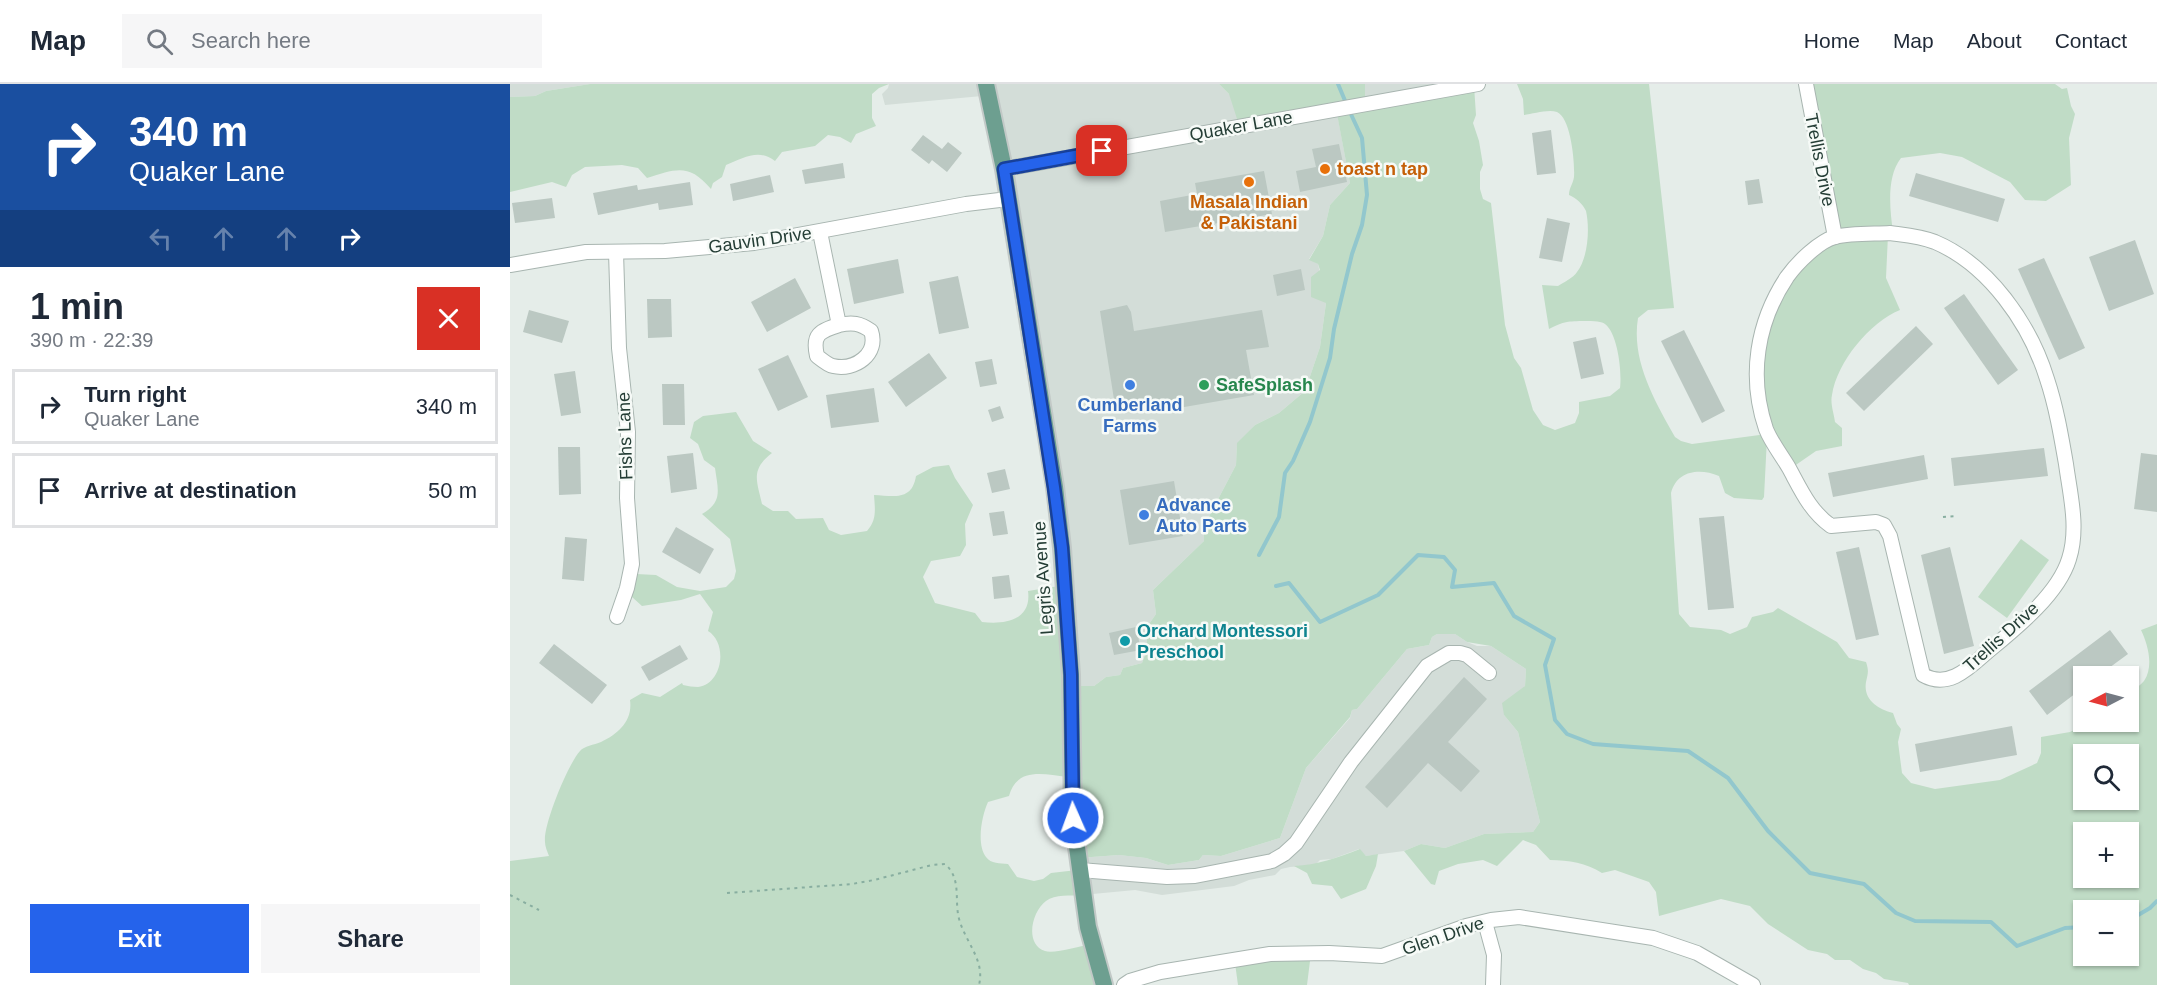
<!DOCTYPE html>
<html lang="en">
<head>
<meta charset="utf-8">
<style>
  body { margin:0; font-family:Arial,sans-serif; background:#f6f6f7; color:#1f2937; height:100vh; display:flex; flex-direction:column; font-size:22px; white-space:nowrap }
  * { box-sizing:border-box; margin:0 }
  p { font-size:20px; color:#747a83 }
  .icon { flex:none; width:33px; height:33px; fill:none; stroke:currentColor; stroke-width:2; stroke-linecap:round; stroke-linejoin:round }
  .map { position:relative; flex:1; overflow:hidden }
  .side { display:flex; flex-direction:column; background:#fff; width:510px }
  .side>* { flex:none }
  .guide { background:#1a4fa0; color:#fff; overflow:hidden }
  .needle { width:39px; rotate:264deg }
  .controls { position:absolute; left:1563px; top:582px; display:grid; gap:12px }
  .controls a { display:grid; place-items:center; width:66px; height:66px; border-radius:0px; background:#fff; box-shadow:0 2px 4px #0004; font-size:30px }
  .pin { position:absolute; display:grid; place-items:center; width:51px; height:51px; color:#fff; margin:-26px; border-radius:12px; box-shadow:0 3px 9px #0006 }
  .me { position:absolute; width:66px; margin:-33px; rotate:358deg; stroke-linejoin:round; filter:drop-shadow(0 0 4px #0008) }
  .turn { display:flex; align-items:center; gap:21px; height:126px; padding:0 30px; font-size:27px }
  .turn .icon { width:78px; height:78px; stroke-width:2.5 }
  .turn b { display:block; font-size:42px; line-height:51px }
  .lanes { display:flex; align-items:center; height:57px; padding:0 30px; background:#0003; justify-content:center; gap:30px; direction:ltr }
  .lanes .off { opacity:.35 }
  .round { display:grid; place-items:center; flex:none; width:63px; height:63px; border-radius:0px; background:#f6f6f7 }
  .headline { display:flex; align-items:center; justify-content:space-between; height:102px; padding:0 30px }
  h1 { font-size:36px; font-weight:700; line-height:45px }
  .primary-button { display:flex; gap:12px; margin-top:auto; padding:12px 30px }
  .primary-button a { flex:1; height:69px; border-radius:0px; background:#2563eb; color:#fff; font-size:24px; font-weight:700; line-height:69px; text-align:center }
  .primary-button a+a { background:#f6f6f7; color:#1f2937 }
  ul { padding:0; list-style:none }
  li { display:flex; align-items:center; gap:18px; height:75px; margin:0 12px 9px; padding:0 18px; border:3px solid #e0e1e3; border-radius:0px }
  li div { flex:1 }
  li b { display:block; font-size:22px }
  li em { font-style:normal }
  header { display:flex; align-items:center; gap:36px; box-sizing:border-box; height:84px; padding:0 30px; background:#fff; border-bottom:2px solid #e0e1e3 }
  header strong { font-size:28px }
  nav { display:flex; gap:33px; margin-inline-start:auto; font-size:21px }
  .search { width:420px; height:54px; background:#f6f6f7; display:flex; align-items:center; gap:15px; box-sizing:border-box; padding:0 21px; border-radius:0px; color:#747a83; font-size:22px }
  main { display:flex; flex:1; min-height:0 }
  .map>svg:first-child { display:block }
  .built { fill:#d3ddd8 }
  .green { fill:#c0dcc6; fill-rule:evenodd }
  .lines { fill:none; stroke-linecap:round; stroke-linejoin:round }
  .stream { stroke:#92c7cd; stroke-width:4 }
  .building { fill:#bbc8c2 }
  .minor-casing { stroke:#a8b5b0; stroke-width:16 }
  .major-casing { stroke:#c2c9c7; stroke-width:20 }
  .path { stroke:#88aea0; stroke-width:2; stroke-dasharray:3 4.5; stroke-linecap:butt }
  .minor { stroke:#fff; stroke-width:14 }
  .major { stroke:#6d9f90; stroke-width:16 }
  .route-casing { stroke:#184099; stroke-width:15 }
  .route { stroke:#2563eb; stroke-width:10 }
  .food-dot { fill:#e8710a; stroke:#f6faf7; stroke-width:2 }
  .shop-dot { fill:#3f7fe0; stroke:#f6faf7; stroke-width:2 }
  .leisure-dot { fill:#2e9e5b; stroke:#f6faf7; stroke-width:2 }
  .culture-dot { fill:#0f9aa8; stroke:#f6faf7; stroke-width:2 }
  .labels { text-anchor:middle; stroke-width:5; stroke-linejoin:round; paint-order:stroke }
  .street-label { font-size:18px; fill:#253e36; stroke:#f6faf7 }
  .food-label { font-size:18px; font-weight:bold; fill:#c56008; stroke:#f6faf7; text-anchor:start }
  .leisure-label { font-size:18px; font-weight:bold; fill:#27864d; stroke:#f6faf7; text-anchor:start }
  .shop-label { font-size:18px; font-weight:bold; fill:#366cbe; stroke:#f6faf7 }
  .culture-label { font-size:18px; font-weight:bold; fill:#0d838f; stroke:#f6faf7; text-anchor:start }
</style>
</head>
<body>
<header>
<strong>Map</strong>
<div class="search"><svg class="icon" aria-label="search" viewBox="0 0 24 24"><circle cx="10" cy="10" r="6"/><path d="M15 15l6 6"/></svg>Search here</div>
<nav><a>Home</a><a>Map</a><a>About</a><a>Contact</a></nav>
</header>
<main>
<section class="side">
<div class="guide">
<div class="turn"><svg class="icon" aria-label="right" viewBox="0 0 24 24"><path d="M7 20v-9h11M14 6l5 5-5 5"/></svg><div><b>340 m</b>Quaker Lane</div></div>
<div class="lanes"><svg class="icon off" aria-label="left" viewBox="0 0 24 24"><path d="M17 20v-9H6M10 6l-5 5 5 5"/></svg><svg class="icon off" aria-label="ahead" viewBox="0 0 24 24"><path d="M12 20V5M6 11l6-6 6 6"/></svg><svg class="icon off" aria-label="ahead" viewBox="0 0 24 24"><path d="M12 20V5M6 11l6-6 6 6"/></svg><svg class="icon" aria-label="right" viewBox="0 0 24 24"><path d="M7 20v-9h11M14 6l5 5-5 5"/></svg></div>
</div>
<div class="headline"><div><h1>1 min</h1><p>390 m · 22:39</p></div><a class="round" style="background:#d93025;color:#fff"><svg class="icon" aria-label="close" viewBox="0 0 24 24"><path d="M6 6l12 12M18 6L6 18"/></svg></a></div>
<ul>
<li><svg class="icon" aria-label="right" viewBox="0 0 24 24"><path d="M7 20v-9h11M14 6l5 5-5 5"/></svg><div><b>Turn right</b><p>Quaker Lane</p></div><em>340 m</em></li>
<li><svg class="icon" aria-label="arrive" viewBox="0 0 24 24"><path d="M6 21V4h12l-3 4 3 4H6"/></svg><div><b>Arrive at destination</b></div><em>50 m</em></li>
</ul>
<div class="primary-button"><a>Exit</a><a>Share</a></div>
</section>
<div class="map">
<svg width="1647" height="901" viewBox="0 0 1647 901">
  <rect width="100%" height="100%" fill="#e5ede9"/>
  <!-- built -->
  <g class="built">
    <polygon points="0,0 80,0 36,7 25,12 0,13"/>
    <polygon points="379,0 709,0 719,10 827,29 840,99 820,121 813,152 799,175 808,180 816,219 810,263 795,307 769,329 745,341 727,360 726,381 694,442 694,457 643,506 646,530 637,543 637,566 632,579 613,584 610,591 596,593 584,602 560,602 548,470 475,14 472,12 375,21 372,10 378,4"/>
    <polygon points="855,0 970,0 855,18"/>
    <polygon points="927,550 945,550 957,558 967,562 981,562 1016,585 1015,602 994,631 1008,648 1030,738 1023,748 974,750 935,764 911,760 894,767 856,772 849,765 822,775 810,776 805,781 780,783 771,785 765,791 739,796 724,802 652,811 625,806 572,811 568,774 609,771 636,774 658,781 689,776 693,771 711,772 770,754 796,684 840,634 842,626 847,625 897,565 919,561 922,553"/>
  </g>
  <!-- green -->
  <g class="green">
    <path d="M80 0H379L369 4 362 10V34L366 42 346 50 341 59 330 53 318 51 305 62 272 68 265 77C249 64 233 74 216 81L212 93 203 99 201 105C179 79 166 85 137 94L128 84 112 81 75 83 62 91 56 103 42 98 0 108V13L25 12 36 7Z"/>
    <path d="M709 0H855V17L964 2 966 31 963 39 969 57 973 81 970 88V105L973 115 981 119 995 241 1004 274 1011 284 1023 326 1033 341 1045 346 1065 339 1069 329V318L1100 312 1110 304C1112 288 1108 250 1095 240 1091 236 1064 237 1057 238 1051 239 1045 242 1039 245L1032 201 1048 202C1054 198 1063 194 1067 188 1078 174 1080 145 1076 127 1073 120 1066 114 1059 111 1059 104 1063 100 1064 93 1065 79 1061 34 1047 28 1038 25 1023 30 1014 31L1013 15 1007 0H1139L1164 224 1138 226 1128 234C1121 277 1145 317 1165 353L1171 357 1182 360 1257 350 1247 306 1260 220 1321 154 1295 0H1545L1552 5 1557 4 1561 22 1565 30 1559 54 1561 101 1536 117 1515 116 1500 98 1452 73 1430 69 1391 74C1376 93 1380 126 1383 148L1378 151 1376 194 1390 226C1360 238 1327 278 1322 311 1320 319 1324 330 1325 338L1332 344V362L1306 367 1280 385 1257 354 1254 413 1252 416 1224 414 1215 409 1209 392C1190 384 1167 386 1161 409L1169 530 1180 543 1211 546 1220 550 1237 543 1242 533 1263 528 1268 524 1327 558 1339 574 1356 578C1359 587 1358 589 1356 598 1353 616 1368 625 1383 629L1387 640 1391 645 1388 658 1392 689 1401 699 1425 705 1490 696 1527 679 1531 669V653L1560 648 1581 638H1618L1619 609C1623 606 1630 602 1634 597 1644 582 1638 561 1631 546L1647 540V901H1399L1398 899 1374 895 1366 889 1353 885 1340 876H1325L1317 870 1298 866 1258 840 1240 822 1211 815 1149 832 1146 808 1139 798 1105 786 1092 789C1076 779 1059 776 1040 776L1026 761 1013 756 987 782 973 776 948 780 929 787 925 801 921 800 894 767 911 760 935 764 974 750 1023 748 1030 738 1008 648 994 631 992 619 1015 602 1016 585 981 562 957 558 945 550H927L922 553 919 561 897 565 847 625 842 626 840 633 796 684 770 754 711 772 693 771 689 776 658 781 636 774 609 771 568 774 557 693C533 690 507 683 499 712L478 718C472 731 466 760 476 773 481 780 490 779 498 780L507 793 524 797 533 795 541 789 567 786 572 811C561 812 545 810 536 817 522 827 514 860 535 867 544 870 570 862 581 860L594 901H0V777L39 772C37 767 35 762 35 758 33 741 58 680 70 667 74 662 84 661 91 658 108 650 123 637 120 616L132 609 150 613 172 599 173 601C178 602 183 603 188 603 213 600 218 559 198 547L203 528 190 510 171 516 132 522 122 513 126 490 146 491 167 503 190 507 216 503 224 495 226 487 220 455 192 430C213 418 208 406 205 384L194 376 188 360 180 354 184 338 193 332 226 328 243 357 262 369C240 386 247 397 252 420L263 427H278L286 435 313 434 319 446 331 451 357 447C367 436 365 425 364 411 384 412 402 417 406 392L423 383 439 381 445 394 463 421 455 440 456 461 450 472 421 477 413 493 425 519 465 529 472 538C495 541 522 536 518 507L549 502 560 602H584L596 593 610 591 613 584 632 579 637 566V543L646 530 643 506 694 457V442L726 381 727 359 745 341 769 329 795 307 810 263 816 219 801 213V193L810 186 808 180 799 176 813 152 820 121 840 99 827 30 729 41 719 10ZM1574 670H1618V716H1574ZM1574 748H1618V794H1574ZM1574 826H1618V872H1574Z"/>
    <polygon points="1511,455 1539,476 1497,534 1468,513"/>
    <path d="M850 765 856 772 868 770 866 782 856 805 831 815 822 802 802 800 797 789 784 782C807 781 827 774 850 765Z"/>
    <polygon points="801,869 797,901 728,901 725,879"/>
  </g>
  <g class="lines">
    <!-- stream -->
    <g class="stream">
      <polyline points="828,0 836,19"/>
      <polyline points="749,471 769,433 775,389 783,377 800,338 820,274 824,245 842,170 852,141 857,111 852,54 839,26"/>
      <polyline points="766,502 779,499 810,538 868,511 908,471 934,473 945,486 942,503 984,499 1004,532 1044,555 1035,581 1045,636 1057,650 1083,660 1178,667 1218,694 1258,747 1300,789 1354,800 1386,829 1405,837 1481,838 1507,862 1555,844 1574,843"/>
      <polyline points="1618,837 1640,824 1647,817"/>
    </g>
  </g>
  <!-- building -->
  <g class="building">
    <polygon points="1041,46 1046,89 1027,91 1022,49"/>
    <polygon points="413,51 432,65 438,58 452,69 437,88 422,76 419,80 401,66"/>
    <polygon points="829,60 837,98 790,108 786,87 806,83 802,65"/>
    <polygon points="333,79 335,94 295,100 292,86"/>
    <polygon points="754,87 762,130 655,148 650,117 687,110 685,99"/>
    <polygon points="1406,89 1495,115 1488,138 1399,112"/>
    <polygon points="260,91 264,108 223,117 220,100"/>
    <polygon points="1249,95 1253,119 1238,121 1235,97"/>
    <polygon points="180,98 183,121 149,126 148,119 88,131 83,109 127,101 128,106"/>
    <polygon points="42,114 45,134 5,139 2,119"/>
    <polygon points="1037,134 1060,139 1052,178 1029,174"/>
    <polygon points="1625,156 1644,210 1599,227 1579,173"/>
    <polygon points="1534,174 1575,264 1549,276 1508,185"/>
    <polygon points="388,175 394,209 344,220 337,185"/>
    <polygon points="791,185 795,206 767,212 763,191"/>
    <polygon points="448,192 459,244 429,250 419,198"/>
    <polygon points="285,194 301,224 257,248 241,218"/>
    <polygon points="1454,210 1508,286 1488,301 1434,224"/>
    <polygon points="137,215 161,215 162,253 138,254"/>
    <polygon points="617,221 621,228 624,247 752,226 759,263 736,266 744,311 651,327 650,321 606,328 590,227"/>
    <polygon points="19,226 59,237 52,259 13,248"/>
    <polygon points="1406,242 1423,260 1354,327 1336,309"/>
    <polygon points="1174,246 1215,327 1192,339 1151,257"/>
    <polygon points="1086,253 1094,290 1071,295 1063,258"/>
    <polygon points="419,269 437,294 396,323 378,298"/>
    <polygon points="278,271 298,313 268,327 248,285"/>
    <polygon points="482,275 487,300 470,303 465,278"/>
    <polygon points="65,287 71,329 51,332 44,290"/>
    <polygon points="152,300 174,300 175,341 153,341"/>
    <polygon points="364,304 369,338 321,344 316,311"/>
    <polygon points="490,322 494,334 482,338 478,326"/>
    <polygon points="48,363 70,363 71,410 49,411"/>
    <polygon points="1534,364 1538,392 1444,402 1441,374"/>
    <polygon points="183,369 187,405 161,409 157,372"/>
    <polygon points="1631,369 1647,371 1647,428 1624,425"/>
    <polygon points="1414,371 1418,395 1323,413 1318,389"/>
    <polygon points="495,385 500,405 482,409 477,389"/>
    <polygon points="664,397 673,452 619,461 610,406"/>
    <polygon points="494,427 498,450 483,452 479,429"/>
    <polygon points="1214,432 1224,524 1198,526 1189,434"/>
    <polygon points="166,443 204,465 190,490 152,468"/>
    <polygon points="55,453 77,455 74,497 52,495"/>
    <polygon points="1349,463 1369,551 1346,556 1326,468"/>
    <polygon points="1440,463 1464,562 1434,570 1411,471"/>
    <polygon points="499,491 502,513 484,515 482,493"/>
    <polygon points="626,543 631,566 604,571 599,549"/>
    <polygon points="1600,546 1618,570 1588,592 1574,592 1574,603 1537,631 1519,607"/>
    <polygon points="44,560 97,601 82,620 29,579"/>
    <polygon points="170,561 178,575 139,597 131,583"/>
    <polygon points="954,593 977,615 938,658 970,687 951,708 918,679 877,724 855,703"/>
    <polygon points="1502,642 1507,671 1410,688 1405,660"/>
  </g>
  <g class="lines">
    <defs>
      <g id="minor">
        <polyline points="1296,0 1325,153"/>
        <polyline points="494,85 968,0"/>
        <path d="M310 148 329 241C310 247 302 250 307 272 312 276 318 281 323 282 345 287 369 270 361 247 350 239 342 238 329 241"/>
        <path d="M1380 149C1395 151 1410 152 1425 158 1479 181 1520 240 1537 295 1546 322 1551 351 1556 380 1560 410 1569 444 1559 475 1548 511 1505 545 1476 569 1458 585 1438 605 1413 591L1380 452 1374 441 1366 438 1321 442C1300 427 1291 406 1279 384 1272 372 1261 358 1256 345 1238 292 1247 238 1277 193 1287 179 1309 157 1325 153 1341 149 1364 150 1380 149Z"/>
        <polyline points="106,168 109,264 118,348 117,414 122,480 117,504 107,533"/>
        <polyline points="0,181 76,168 155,167 244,159 456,120 498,115"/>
        <polyline points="570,786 657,793 685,792 762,777 774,770 786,759 841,678 917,582 939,569 950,569 957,571 979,589"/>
        <polyline points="975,838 984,871 983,901"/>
        <polyline points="614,901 620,897 650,888 760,870 819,869 872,872 956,842 981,836 1009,833 1143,854 1187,869 1243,901"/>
      </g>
      <polyline id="major" points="476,0 494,85 545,403 552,464 561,591 563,734 578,843 594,901"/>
    </defs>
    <!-- minor casing -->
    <use href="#minor" class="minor-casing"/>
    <!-- major casing -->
    <use href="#major" class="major-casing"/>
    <!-- path -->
    <g class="path">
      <polyline points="1433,433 1447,432"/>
      <path d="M217 809 342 800 364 796 422 781 435 780C453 796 443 818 450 838 457 860 475 877 469 901"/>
      <polyline points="0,811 29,826"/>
    </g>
    <!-- minor -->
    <use href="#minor" class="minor"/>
    <!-- major -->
    <use href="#major" class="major"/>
  </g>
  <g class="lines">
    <defs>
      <polyline id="route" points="563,734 561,591 552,464 544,403 494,85 592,67"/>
    </defs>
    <!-- route casing -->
    <use href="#route" class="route-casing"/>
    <!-- route -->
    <use href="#route" class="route"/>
  </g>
  <!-- markers -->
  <g class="food-dot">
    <circle cx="815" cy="85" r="6"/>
    <circle cx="739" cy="98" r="6"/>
  </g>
  <g class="shop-dot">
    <circle cx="620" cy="301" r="6"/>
    <circle cx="634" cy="431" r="6"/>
  </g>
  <circle class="leisure-dot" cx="694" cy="301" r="6"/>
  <circle class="culture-dot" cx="615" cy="557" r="6"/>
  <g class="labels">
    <!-- street labels -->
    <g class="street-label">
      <text transform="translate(731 42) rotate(-10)" y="6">Quaker Lane</text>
      <text transform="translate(1310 76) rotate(79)" y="6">Trellis Drive</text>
      <text transform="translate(250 156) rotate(-8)" y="6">Gauvin Drive</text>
      <text transform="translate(115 352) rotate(-92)" y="6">Fishs Lane</text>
      <text transform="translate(533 494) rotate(-94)" y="6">Legris Avenue</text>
      <text transform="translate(1491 553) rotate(-42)" y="6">Trellis Drive</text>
      <text transform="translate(933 852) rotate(-19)" y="6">Glen Drive</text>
    </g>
    <!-- food labels -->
    <g class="food-label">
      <text x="827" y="91">toast n tap</text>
      <text x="739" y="124" text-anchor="middle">Masala Indian<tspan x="739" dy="21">&amp; Pakistani</tspan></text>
    </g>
    <!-- leisure labels -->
    <g class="leisure-label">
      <text x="706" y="307">SafeSplash</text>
    </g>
    <!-- shop labels -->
    <g class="shop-label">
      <text x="620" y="327">Cumberland<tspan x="620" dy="21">Farms</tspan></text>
      <text x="646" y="427" text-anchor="start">Advance<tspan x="646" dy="21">Auto Parts</tspan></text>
    </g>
    <!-- culture labels -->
    <g class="culture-label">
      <text x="627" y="553">Orchard Montessori<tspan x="627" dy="21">Preschool</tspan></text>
    </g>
  </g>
</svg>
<div class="controls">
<a><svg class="needle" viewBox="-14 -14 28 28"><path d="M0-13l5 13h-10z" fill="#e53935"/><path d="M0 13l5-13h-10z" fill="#747a83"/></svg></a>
<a><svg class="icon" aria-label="search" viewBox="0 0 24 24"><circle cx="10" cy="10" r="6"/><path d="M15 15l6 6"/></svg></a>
<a>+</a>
<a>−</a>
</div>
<div class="pin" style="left:592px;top:67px;background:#d93025"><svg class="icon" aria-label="arrive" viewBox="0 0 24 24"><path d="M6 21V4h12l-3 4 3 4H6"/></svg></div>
<svg class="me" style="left:563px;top:734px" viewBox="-20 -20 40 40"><circle r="17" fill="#2563eb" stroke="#fff" stroke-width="3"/><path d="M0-11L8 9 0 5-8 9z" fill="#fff"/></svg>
</div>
</main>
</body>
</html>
